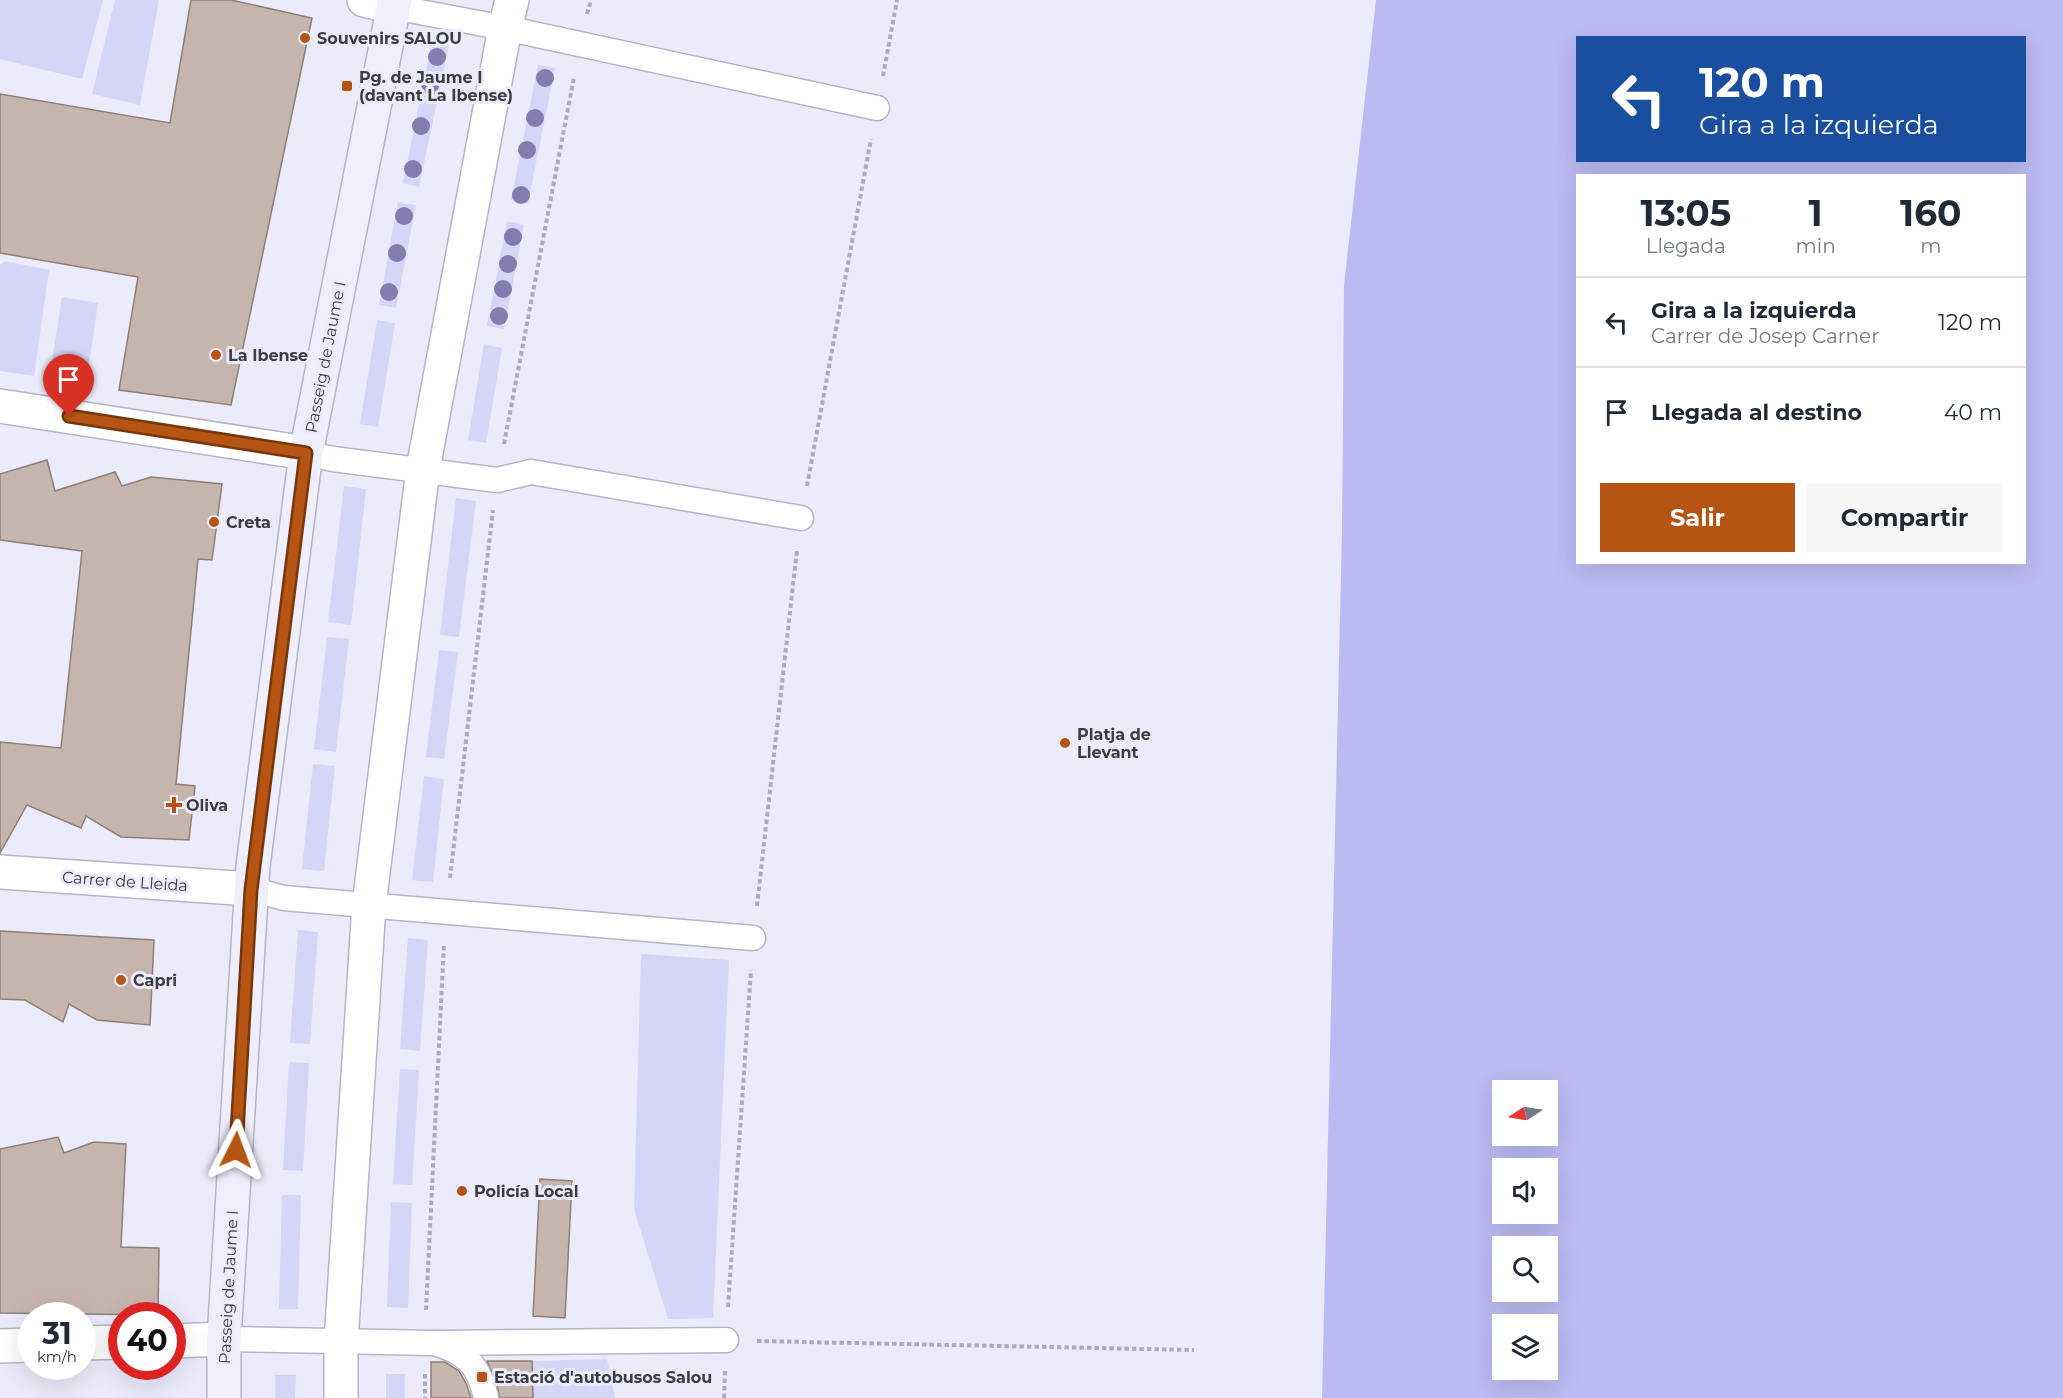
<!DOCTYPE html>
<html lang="es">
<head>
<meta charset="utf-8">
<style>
  body { margin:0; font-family:Montserrat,sans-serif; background:#f6f6f7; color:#1f2937; height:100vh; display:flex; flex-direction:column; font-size:22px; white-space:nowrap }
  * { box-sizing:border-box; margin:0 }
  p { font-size:20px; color:#747a83 }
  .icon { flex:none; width:33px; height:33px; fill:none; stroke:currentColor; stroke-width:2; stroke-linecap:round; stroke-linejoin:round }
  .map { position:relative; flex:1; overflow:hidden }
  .details { position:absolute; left:1576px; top:174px; width:450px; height:390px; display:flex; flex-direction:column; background:#fff; border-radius:0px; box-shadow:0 6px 24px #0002 }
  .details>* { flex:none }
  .banner { position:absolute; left:1576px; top:36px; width:450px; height:126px; border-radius:0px; box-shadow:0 6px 24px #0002; background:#1a4fa0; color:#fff; overflow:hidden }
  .needle { width:39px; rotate:258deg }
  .buttons { position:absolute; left:1492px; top:1080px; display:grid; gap:12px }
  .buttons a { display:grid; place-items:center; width:66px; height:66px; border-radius:0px; background:#fff; box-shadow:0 6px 24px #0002; font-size:30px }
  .speed { position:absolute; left:18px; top:1302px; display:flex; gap:12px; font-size:30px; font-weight:700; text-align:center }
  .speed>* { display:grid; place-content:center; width:78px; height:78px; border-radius:50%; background:#fff; box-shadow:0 6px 24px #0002; line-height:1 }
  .speed small { font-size:15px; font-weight:400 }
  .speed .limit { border:9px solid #d22; background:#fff; color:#111 }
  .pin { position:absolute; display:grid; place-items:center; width:51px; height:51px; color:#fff; margin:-62px -26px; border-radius:50% 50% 50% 0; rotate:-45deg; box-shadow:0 0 6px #0007 }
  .pin .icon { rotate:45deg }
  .me { position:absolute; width:66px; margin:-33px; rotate:3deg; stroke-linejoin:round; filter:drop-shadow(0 0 4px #0008) }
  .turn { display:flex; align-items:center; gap:21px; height:126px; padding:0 24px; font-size:27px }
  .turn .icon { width:78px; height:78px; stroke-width:2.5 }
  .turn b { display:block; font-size:42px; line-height:51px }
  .eta { display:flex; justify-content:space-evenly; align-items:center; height:102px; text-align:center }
  .eta b { font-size:36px; font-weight:700; line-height:42px }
  .button { display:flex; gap:12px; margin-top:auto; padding:12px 24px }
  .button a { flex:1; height:69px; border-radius:0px; background:#b65513; color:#fff; font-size:24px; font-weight:700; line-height:69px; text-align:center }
  .button a+a { background:#f6f6f7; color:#1f2937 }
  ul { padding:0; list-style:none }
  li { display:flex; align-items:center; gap:18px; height:90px; padding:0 24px; border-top:2px solid #e0e1e3 }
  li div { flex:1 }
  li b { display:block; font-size:22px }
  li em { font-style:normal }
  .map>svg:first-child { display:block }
  .green { fill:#d5d5f7 }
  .water { fill:#bbbbf3; fill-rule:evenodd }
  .building { fill:#c6b5ad; stroke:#8e7f77; stroke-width:1.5 }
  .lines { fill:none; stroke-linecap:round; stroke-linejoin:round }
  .lane-casing { stroke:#b5b5c5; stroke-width:27 }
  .street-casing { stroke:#b5b5c5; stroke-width:36 }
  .secondary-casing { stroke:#b5b5c5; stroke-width:36 }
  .path { stroke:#acacb9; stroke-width:4; stroke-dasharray:4.5 3; stroke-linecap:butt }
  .lane { stroke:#fff; stroke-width:24 }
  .street { stroke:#fff; stroke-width:33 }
  .secondary { stroke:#eeeefc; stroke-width:33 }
  .tree { fill:#847bae }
  .route-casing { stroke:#76370c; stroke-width:15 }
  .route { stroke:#b65513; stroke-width:10 }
  .poi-dot { fill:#b65513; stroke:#ebebfc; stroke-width:2 }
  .labels { text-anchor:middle; stroke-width:6; stroke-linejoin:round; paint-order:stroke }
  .poi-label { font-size:16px; font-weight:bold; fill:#3c3c42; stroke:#ebebfc; text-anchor:start }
  .street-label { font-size:16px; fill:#3c3c42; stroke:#ebebfc }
</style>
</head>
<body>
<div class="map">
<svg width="2063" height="1398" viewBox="0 0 2063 1398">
  <rect width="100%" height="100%" fill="#ebebfc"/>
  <!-- green -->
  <g class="green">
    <polygon points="0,0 103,0 82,79 0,59"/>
    <polygon points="115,0 159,0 140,105 92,94"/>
    <polygon points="432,41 449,45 419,187 403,183"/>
    <polygon points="538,65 555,68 528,203 511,200"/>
    <polygon points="398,202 416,205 396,308 379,305"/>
    <polygon points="507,221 524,225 504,329 487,326"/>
    <polygon points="5,261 49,270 34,376 0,371 0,265"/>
    <polygon points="62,297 98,303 86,384 49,379"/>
    <polygon points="377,320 395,323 378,427 360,424"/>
    <polygon points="484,344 502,348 486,443 468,440"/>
    <polygon points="344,486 366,489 351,625 328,622"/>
    <polygon points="456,498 476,501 459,637 440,635"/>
    <polygon points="327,637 349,639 336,752 314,749"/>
    <polygon points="439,650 458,652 444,759 426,757"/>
    <polygon points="313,764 335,766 324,871 302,869"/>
    <polygon points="424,776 444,779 433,882 412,880"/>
    <polygon points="298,930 318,932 310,1044 290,1043"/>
    <polygon points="408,938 428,940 420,1051 400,1049"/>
    <polygon points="641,954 729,960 713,1318 668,1319 634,1209"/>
    <polygon points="289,1062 309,1063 303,1171 283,1170"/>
    <polygon points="400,1069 419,1070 412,1185 393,1184"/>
    <polygon points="282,1195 301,1195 298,1309 279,1309"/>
    <polygon points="391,1202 412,1203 408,1308 387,1307"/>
    <polygon points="607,1359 615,1398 533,1398 532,1361"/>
    <rect x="386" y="1374" width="19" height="24"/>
    <polygon points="275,1375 296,1375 295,1398 275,1398"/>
  </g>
  <!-- water -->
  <path class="water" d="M1376 0H2063V1398H1322L1342 530 1344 285ZM1578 38H2025V160H1578ZM1578 176H2025V562H1578ZM1503 1090H1548V1136H1503ZM1503 1168H1548V1214H1503ZM1503 1246H1548V1292H1503ZM1548 1324V1370H1503V1324Z"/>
  <!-- building -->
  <g class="building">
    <polygon points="191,0 231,0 312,18 231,405 119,390 138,277 0,253 0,94 170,123"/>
    <polygon points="47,460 55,491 115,472 122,486 151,477 222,484 212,560 198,559 176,784 195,786 189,840 121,837 86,816 81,828 27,805 0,853 0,742 61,748 82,551 0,540 0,474"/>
    <polygon points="0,931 154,940 150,1025 97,1020 69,1004 63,1022 25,1000 0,999"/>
    <polygon points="58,1137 64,1153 94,1142 126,1144 121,1247 159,1248 158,1315 0,1313 0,1149"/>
    <polygon points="540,1179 572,1181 565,1318 533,1316"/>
    <polygon points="487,1361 532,1361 533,1398 500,1398 496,1382"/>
    <polygon points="431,1362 445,1362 459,1371 466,1383 471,1398 431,1398"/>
  </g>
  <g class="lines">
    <defs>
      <g id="lane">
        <polyline points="393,7 505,28 877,108"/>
        <polyline points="306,453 333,459 497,480 531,472 801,518"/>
        <polyline points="251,889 284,898 753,938"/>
        <path d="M224 1339 434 1343C466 1352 479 1365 486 1398"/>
        <polyline points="434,1343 726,1340"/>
      </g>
      <g id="street">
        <polyline points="364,0 393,7"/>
        <polyline points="0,406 306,453"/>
        <polyline points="0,872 251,889"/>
        <polyline points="172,1341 224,1339"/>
        <polyline points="82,1343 122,1342"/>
        <polyline points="0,1346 32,1345"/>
        <polyline points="341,1398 341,1342 369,905 423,469 505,28 512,0"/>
      </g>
      <polyline id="secondary" points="224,1398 224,1339 253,866 306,453 395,0"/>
    </defs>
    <!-- lane casing -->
    <use href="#lane" class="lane-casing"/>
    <!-- street casing -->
    <use href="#street" class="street-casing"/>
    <!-- secondary casing -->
    <use href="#secondary" class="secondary-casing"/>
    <!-- path -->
    <g class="path">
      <polyline points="587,14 591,0"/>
      <polyline points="883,76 897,0"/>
      <polyline points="504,444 574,77"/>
      <polyline points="807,486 871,139"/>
      <polyline points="450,878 493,510"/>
      <polyline points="757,906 797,550"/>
      <polyline points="728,1307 751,970"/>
      <polyline points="426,1310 444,943"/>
      <polyline points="757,1341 1194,1350"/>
      <polyline points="425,1374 425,1398"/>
      <polyline points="724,1398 725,1371"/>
    </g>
    <!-- lane -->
    <use href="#lane" class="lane"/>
    <!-- street -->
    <use href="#street" class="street"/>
    <!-- secondary -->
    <use href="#secondary" class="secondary"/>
  </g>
  <!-- trees -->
  <g class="tree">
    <circle cx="437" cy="57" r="9"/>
    <circle cx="545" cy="78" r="9"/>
    <circle cx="430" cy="86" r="9"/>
    <circle cx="535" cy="118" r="9"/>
    <circle cx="421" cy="126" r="9"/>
    <circle cx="527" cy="150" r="9"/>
    <circle cx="413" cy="169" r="9"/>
    <circle cx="521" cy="195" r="9"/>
    <circle cx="404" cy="216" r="9"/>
    <circle cx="513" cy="237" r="9"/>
    <circle cx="397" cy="253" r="9"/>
    <circle cx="508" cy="264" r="9"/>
    <circle cx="503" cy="289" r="9"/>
    <circle cx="389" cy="292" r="9"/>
    <circle cx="499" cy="316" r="9"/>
  </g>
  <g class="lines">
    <defs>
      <polyline id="route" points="69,416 306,453 251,890 236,1150"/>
    </defs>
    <!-- route casing -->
    <use href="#route" class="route-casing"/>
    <!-- route -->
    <use href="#route" class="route"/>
  </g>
  <!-- markers -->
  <g class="poi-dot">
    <circle cx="305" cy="38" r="6"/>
    <rect x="341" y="80" width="12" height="12" rx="3"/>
    <circle cx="216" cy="355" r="6"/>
    <circle cx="214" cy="522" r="6"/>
    <circle cx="1065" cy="743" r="6"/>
    <path d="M171 796h6v6h6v6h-6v6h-6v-6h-6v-6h6z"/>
    <circle cx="121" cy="980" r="6"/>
    <circle cx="462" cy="1191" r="6"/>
    <rect x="476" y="1371" width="12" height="12" rx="3"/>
  </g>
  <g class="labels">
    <!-- poi labels -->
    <g class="poi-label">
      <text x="317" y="44">Souvenirs SALOU</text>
      <text x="359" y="83">Pg. de Jaume I<tspan x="359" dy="18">(davant La Ibense)</tspan></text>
      <text x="228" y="361">La Ibense</text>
      <text x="226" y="528">Creta</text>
      <text x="1077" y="740">Platja de<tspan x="1077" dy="18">Llevant</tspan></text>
      <text x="186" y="811">Oliva</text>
      <text x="133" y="986">Capri</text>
      <text x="474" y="1197">Policía Local</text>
      <text x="494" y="1383">Estació d'autobusos Salou</text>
    </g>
    <!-- street labels -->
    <g class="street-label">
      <text transform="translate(325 357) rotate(-79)" y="6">Passeig de Jaume I</text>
      <text transform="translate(125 881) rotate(4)" y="6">Carrer de Lleida</text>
      <text transform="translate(228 1287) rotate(-87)" y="6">Passeig de Jaume I</text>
    </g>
  </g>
</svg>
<div class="buttons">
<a><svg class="needle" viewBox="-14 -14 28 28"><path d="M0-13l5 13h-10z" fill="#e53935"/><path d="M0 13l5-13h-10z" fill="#747a83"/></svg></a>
<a><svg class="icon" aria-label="sound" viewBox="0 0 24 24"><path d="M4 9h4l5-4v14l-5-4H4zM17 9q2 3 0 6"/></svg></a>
<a><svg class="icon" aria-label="search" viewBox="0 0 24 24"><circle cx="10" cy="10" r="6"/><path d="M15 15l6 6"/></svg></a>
<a><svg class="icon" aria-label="layers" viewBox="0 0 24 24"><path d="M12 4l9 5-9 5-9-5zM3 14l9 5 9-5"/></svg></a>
</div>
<div class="speed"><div>31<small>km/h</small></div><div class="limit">40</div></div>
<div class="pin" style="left:69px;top:416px;background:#d93025"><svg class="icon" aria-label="arrive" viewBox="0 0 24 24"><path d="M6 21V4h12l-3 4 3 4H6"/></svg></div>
<svg class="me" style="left:236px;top:1150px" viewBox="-20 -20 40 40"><path d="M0-17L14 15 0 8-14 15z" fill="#b65513" stroke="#fff" stroke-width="4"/></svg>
<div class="banner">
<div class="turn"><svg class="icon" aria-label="left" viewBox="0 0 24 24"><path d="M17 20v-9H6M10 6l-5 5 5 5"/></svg><div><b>120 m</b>Gira a la izquierda</div></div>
</div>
<section class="details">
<div class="eta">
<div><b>13:05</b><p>Llegada</p></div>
<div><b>1</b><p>min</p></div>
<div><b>160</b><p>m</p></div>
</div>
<ul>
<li><svg class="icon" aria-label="left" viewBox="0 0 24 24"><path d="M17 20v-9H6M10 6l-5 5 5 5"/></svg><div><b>Gira a la izquierda</b><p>Carrer de Josep Carner</p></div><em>120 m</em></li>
<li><svg class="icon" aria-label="arrive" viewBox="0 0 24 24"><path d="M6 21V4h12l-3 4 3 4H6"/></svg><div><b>Llegada al destino</b></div><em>40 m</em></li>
</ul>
<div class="button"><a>Salir</a><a>Compartir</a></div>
</section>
</div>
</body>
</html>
